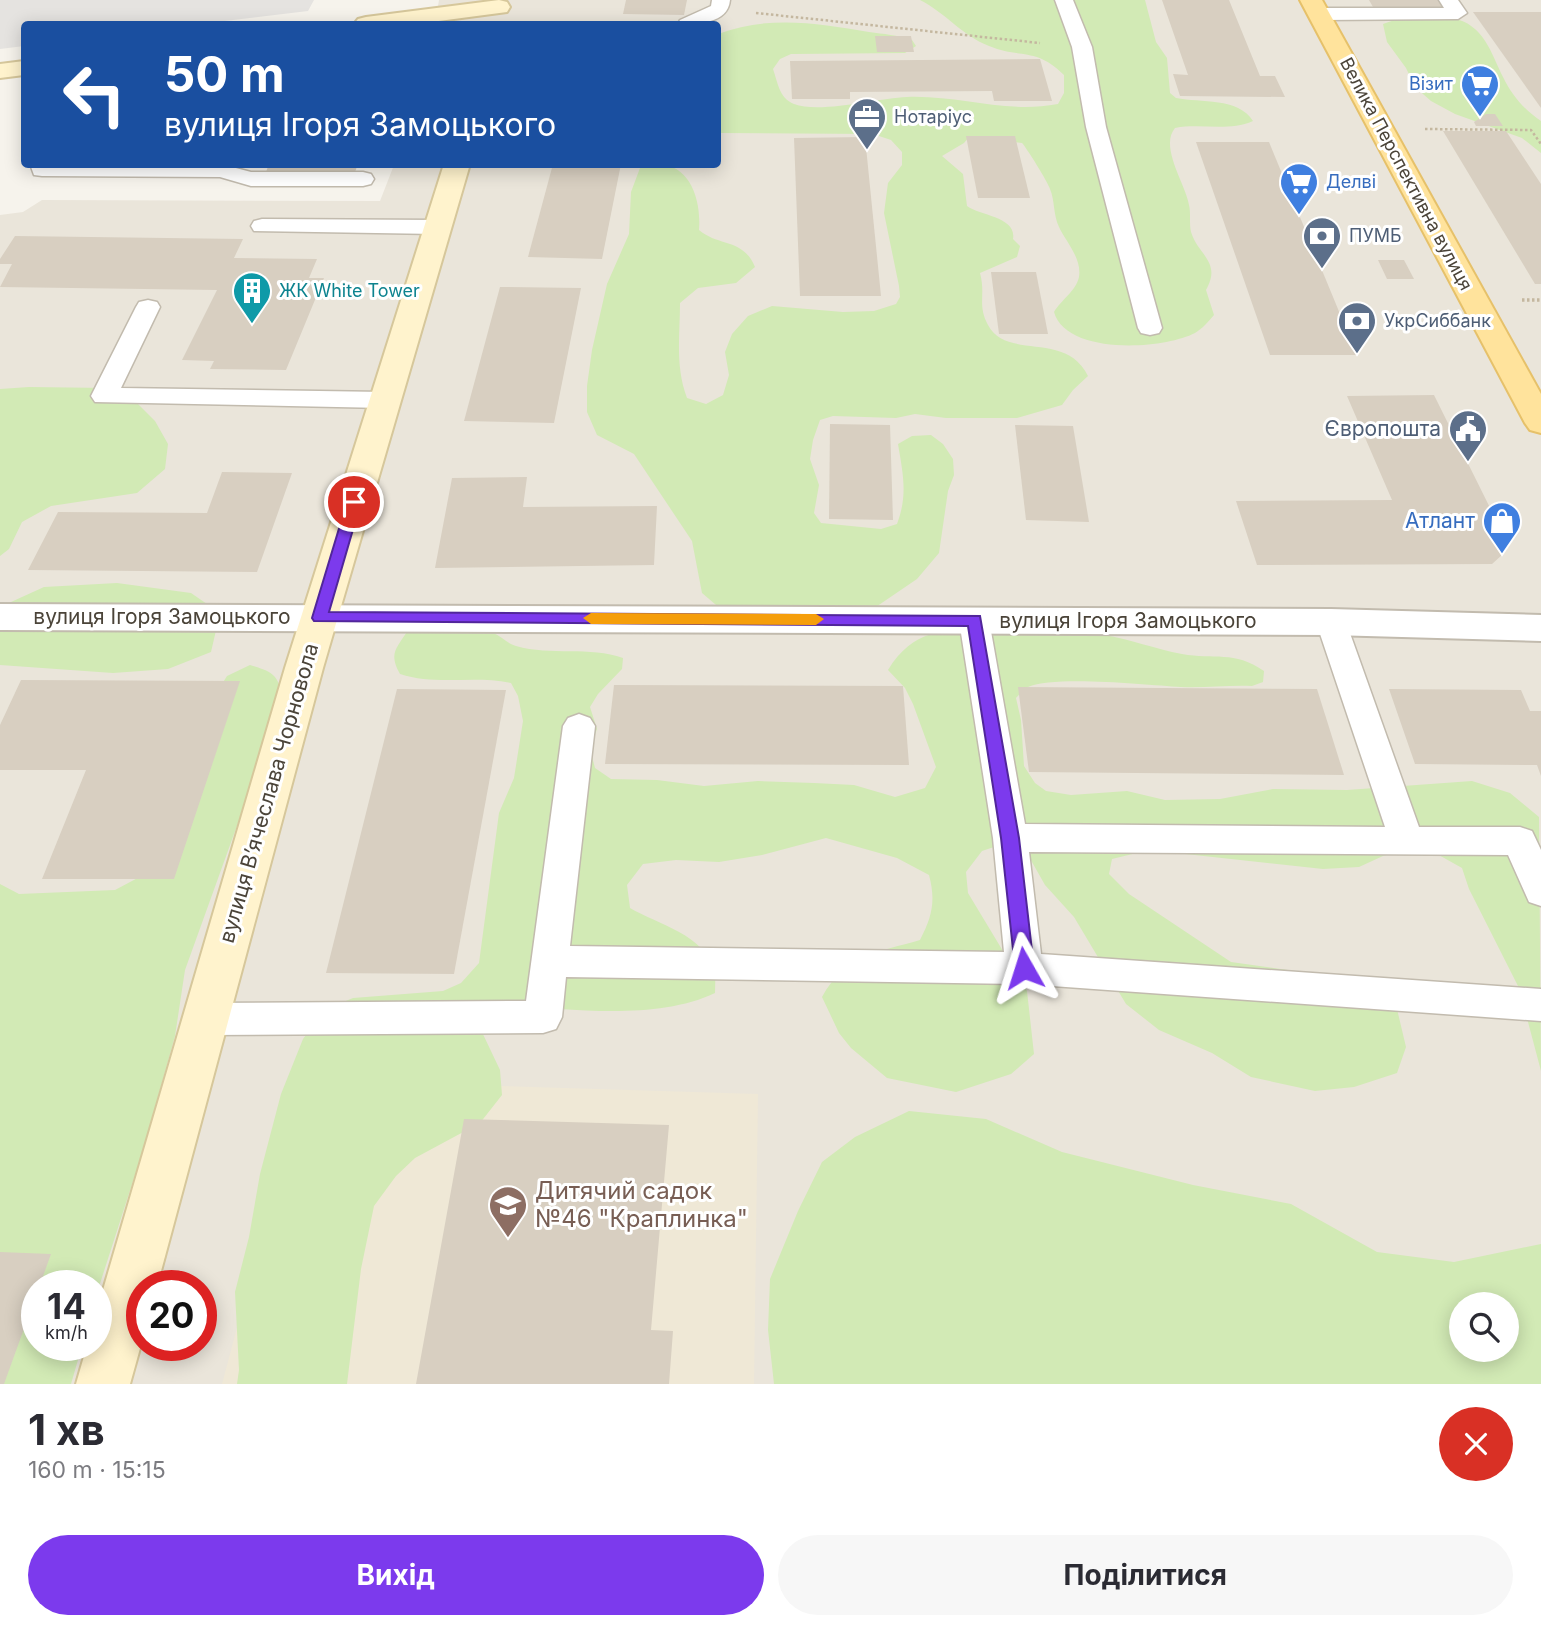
<!DOCTYPE html>
<html lang="uk">
<head>
<meta charset="utf-8">
<style>
  body { margin:0; font-family:Inter,sans-serif; background:#f7f7f7; color:#2b2b33; height:100vh; display:flex; flex-direction:column; font-size:26px; white-space:nowrap }
  * { box-sizing:border-box; margin:0 }
  p { font-size:23px; color:#7c7c81 }
  .icon { flex:none; width:38px; height:38px; fill:none; stroke:currentColor; stroke-width:2; stroke-linecap:round; stroke-linejoin:round }
  .map { position:relative; height:1384px; overflow:hidden }
  .sheet { display:flex; flex-direction:column; background:#fff; flex:1 }
  .sheet>* { flex:none }
  .guide { position:absolute; left:21px; top:21px; width:700px; height:147px; border-radius:7px; box-shadow:0 4px 18px #0003; background:#1a4fa0; color:#fff; overflow:hidden }
  .tools { position:absolute; left:1449px; top:1292px; display:grid; gap:14px }
  .tools a { display:grid; place-items:center; width:70px; height:70px; border-radius:50%; background:#fff; box-shadow:0 4px 18px #0003; font-size:35px }
  .speed { position:absolute; left:21px; top:1270px; display:flex; gap:14px; font-size:35px; font-weight:700; text-align:center }
  .speed>* { display:grid; place-content:center; width:91px; height:91px; border-radius:50%; background:#fff; box-shadow:0 4px 18px #0003; line-height:1 }
  .speed small { font-size:18px; font-weight:400 }
  .speed .limit { border:10px solid #d22; background:#fff; color:#111 }
  .pin { position:absolute; display:grid; place-items:center; width:60px; height:60px; color:#fff; margin:-30px; border:4px solid #fff; border-radius:50%; box-shadow:0 2px 7px #0007 }
  .me { position:absolute; width:77px; margin:-38px; rotate:354deg; stroke-linejoin:round; filter:drop-shadow(0 0 5px #0008) }
  .turn { display:flex; align-items:center; gap:24px; height:147px; padding:0 28px; font-size:32px }
  .turn .icon { width:91px; height:91px; stroke-width:2.5 }
  .turn b { display:block; font-size:49px; line-height:60px }
  .round { display:grid; place-items:center; flex:none; width:74px; height:74px; border-radius:37px; background:#f7f7f7 }
  .head { display:flex; align-items:center; justify-content:space-between; height:119px; padding:0 28px }
  h1 { font-size:42px; font-weight:700; line-height:52px }
  .button { display:flex; gap:14px; margin-top:auto; padding:14px 28px }
  .button a { flex:1; height:80px; border-radius:42px; background:#7c3aed; color:#fff; font-size:28px; font-weight:700; line-height:80px; text-align:center }
  .button a+a { background:#f7f7f7; color:#2b2b33 }
  .map>svg:first-child { display:block }
  .residential { fill:#eae5da; fill-rule:evenodd }
  .education { fill:#efe8d6 }
  .green { fill:#d2eab5; fill-rule:evenodd }
  .parking { fill:#e5e3e0 }
  .building { fill:#d8cfc1 }
  .lines { fill:none; stroke-linecap:round; stroke-linejoin:round }
  .lane-casing { stroke:#c2bbae; stroke-width:3 }
  .street-casing { stroke:#c2bbae; stroke-width:4 }
  .secondary-casing { stroke:#d6c79b; stroke-width:4 }
  .primary-casing { stroke:#e6c16a; stroke-width:4 }
  .path-far1 { stroke:#c4b79f; stroke-width:2.5; stroke-dasharray:2.5 2.5; stroke-linecap:butt }
  .path { stroke:#c4b79f; stroke-width:3.5; stroke-dasharray:2.5 2.5; stroke-linecap:butt }
  .lane { fill:#fff; fill-rule:evenodd }
  .street { fill:#fff; fill-rule:evenodd }
  .secondary { fill:#fff3cd; fill-rule:evenodd }
  .primary { fill:#ffe39c; fill-rule:evenodd }
  .route { fill:#7c3aed; stroke:#51269a; stroke-width:2 }
  .slow { fill:#f59e0b }
  .labels { text-anchor:middle; stroke-width:6; stroke-linejoin:round; paint-order:stroke }
  .far-shop-label { font-size:18px; fill:#366cbe; stroke:#fff; text-anchor:end }
  .far-service-label { font-size:18px; fill:#4e5e75; stroke:#fff; text-anchor:start }
  .far-street-label { font-size:18px; fill:#4b4439; stroke:#fff }
  .far-culture-label { font-size:18px; fill:#0d838f; stroke:#fff; text-anchor:start }
  .service-label { font-size:21px; fill:#4e5e75; stroke:#fff; text-anchor:end }
  .shop-label { font-size:21px; fill:#366cbe; stroke:#fff; text-anchor:end }
  .street-label { font-size:21px; fill:#4b4439; stroke:#fff }
  .near-education-label { font-size:24px; fill:#785e54; stroke:#fff; text-anchor:start }
</style>
</head>
<body>
<div class="map">
<svg width="1541" height="1384" viewBox="0 0 1541 1384">
  <rect width="100%" height="100%" fill="#f6f3ec"/>
  <!-- residential -->
  <path class="residential" d="M439 0H1541V1384H0V215L23 212 42 200 380 201 394 165 718 164V24H435ZM37 1286H96V1346H37ZM142 1286H201V1346H142ZM1461 1304H1507V1349H1461Z"/>
  <!-- education -->
  <polygon class="education" points="303,1080 758,1094 754,1384 222,1384"/>
  <!-- green -->
  <g class="green">
    <path d="M920 0H1145L1156 42 1167 58 1170 93 1176 98C1201 103 1238 97 1253 121 1228 132 1201 123 1175 128 1159 147 1186 185 1189 205 1191 213 1189 223 1191 232 1198 255 1222 262 1206 290L1214 315C1209 321 1202 329 1195 333 1162 350 1066 355 1054 312 1061 300 1076 291 1079 277 1082 258 1066 242 1059 227 1053 214 1055 201 1050 189 1048 182 1026 147 1022 143L969 137 964 143 942 156 963 174 967 206C981 216 1017 217 1013 239L1020 246 1017 257 980 273C986 295 977 305 988 325 1007 361 1066 330 1088 376L1073 390 1062 405 1017 418H946L915 414 896 418 833 416 820 420 813 440 810 459 819 485 814 513 821 523 881 529 897 524C908 495 903 474 898 444L912 436 931 435 943 444 953 459 954 475 948 491 939 553 917 579 870 611 729 616 702 593 692 541 634 454 597 435 587 412V386L592 350 607 284 629 234 631 192 640 168C684 152 702 192 699 230 719 247 743 238 755 267L736 283 698 288 680 303C680 336 675 366 687 398L706 404 723 395 729 375 725 352 732 334 748 316 772 306 843 312 874 311 896 304 900 297 899 286 884 213 888 183 902 165V152L891 140 873 134 718 133V34C768 15 818 23 869 32 884 34 897 35 912 40L916 46 905 53 791 54 780 59 773 69C778 83 779 98 794 104 820 114 878 98 907 97 960 95 1005 114 1058 104L1064 93V75C1036 47 1021 59 989 46 961 35 946 13 920 0Z"/>
    <path d="M1403 17C1419 17 1437 16 1452 18 1484 24 1491 53 1503 77 1511 94 1524 110 1541 121V153L1522 138 1455 114 1431 101 1415 87 1406 68 1387 42 1383 24Z"/>
    <polygon points="29,387 109,388 138,404 155,421 168,444 165,469 137,493 51,506 22,522 9,549 0,556 0,389"/>
    <polygon points="117,583 191,593 220,613 211,652 168,669 113,673 0,665 0,607 44,587"/>
    <path d="M986 625C1025 627 1065 628 1104 635 1130 639 1155 649 1182 654 1214 660 1234 650 1264 671L1263 682 1252 686C1229 685 1204 688 1181 687 1148 685 1055 675 1028 687 1023 689 1020 694 1016 698L1021 720 1024 766 1035 783 1046 791 1071 795 1127 791 1165 800 1220 799 1273 789 1347 790 1472 781 1510 793 1539 817 1541 1071 1519 988 1469 889 1462 868 1437 854 1404 850 1383 856 1359 867 1323 869 1149 850 1112 859 1109 874 1129 894 1231 962 1352 979 1397 1009 1406 1047 1397 1073 1354 1087 1315 1091 1251 1077 1212 1053 1159 1030 1126 1004 1074 917 1045 885 1028 855 1003 844 982 851 966 872 968 893 1027 991 1034 1054 1011 1074 956 1092 887 1078 851 1048 839 1033 822 997C845 955 879 952 920 940 932 917 936 901 929 875L897 858 826 838 762 855 719 862 676 860 643 864 627 885 630 908C657 924 706 935 714 971 716 978 715 986 715 993 654 1022 566 1008 499 1005L481 1030 500 1070 502 1095 480 1123 415 1158 396 1176 374 1206 361 1269 347 1384H237L239 1370 235 1292 249 1237 260 1174 281 1094 303 1039 324 1010 353 998 443 991 461 983 479 963 499 813 514 778 523 721 518 696 511 683C474 675 436 686 400 674 388 653 397 648 408 630 435 628 468 622 493 633 501 636 508 644 516 646 551 656 590 646 623 658L622 669 598 694 590 707 597 729 590 749 595 768 611 779 657 780 704 786 758 781 814 783 854 785 895 797 925 788 936 767 913 704 905 688 888 670C913 629 943 631 986 625Z"/>
    <path d="M250 665C273 672 278 674 283 698L185 970 175 1036 143 1150 96 1296V1286H37V1346H82L71 1384H0V884L19 894 115 890 147 873 222 684 227 676Z"/>
    <path d="M909 1111 986 1119 1062 1152 1193 1185 1291 1204 1377 1252 1454 1262 1541 1244V1384H774L768 1330 770 1279 798 1211 822 1162 855 1137ZM1461 1304H1507V1349H1461Z"/>
  </g>
  <!-- parking -->
  <polygon class="parking" points="0,0 314,0 308,11 200,24 24,24 24,46 0,49"/>
  <!-- building -->
  <g class="building">
    <polygon points="626,0 687,0 684,15 623,14"/>
    <polygon points="1162,0 1229,0 1260,76 1275,76 1285,97 1180,96 1173,74 1188,75"/>
    <polygon points="1369,0 1438,0 1443,7 1373,7"/>
    <polygon points="1473,12 1541,12 1541,108"/>
    <polygon points="875,36 911,36 914,52 877,52"/>
    <polygon points="1040,59 1052,101 994,101 992,91 850,92 850,99 792,99 790,61"/>
    <polygon points="1486,114 1495,114 1503,126 1476,126 1474,122"/>
    <polygon points="1443,131 1506,131 1541,184 1541,284 1535,284"/>
    <polygon points="966,136 1015,136 1030,198 978,198"/>
    <polygon points="865,137 881,296 800,296 794,138"/>
    <polygon points="1196,142 1269,142 1357,355 1270,355"/>
    <polygon points="269,164 358,164 355,172 266,172"/>
    <polygon points="553,164 621,164 602,259 528,257"/>
    <polygon points="15,236 243,239 234,258 317,259 309,278 324,278 286,370 210,369 214,361 182,360 217,290 0,287 12,264 0,264 0,259"/>
    <polygon points="1378,260 1404,260 1414,279 1387,279"/>
    <polygon points="991,272 1036,272 1048,334 999,334"/>
    <polygon points="500,287 581,288 554,423 464,421"/>
    <polygon points="1434,395 1509,546 1502,555 1492,564 1257,565 1236,501 1392,500 1347,396"/>
    <polygon points="830,424 890,425 893,520 829,519"/>
    <polygon points="1015,425 1073,426 1089,522 1026,520"/>
    <polygon points="222,472 292,473 257,572 28,570 58,512 207,513"/>
    <polygon points="527,477 523,507 657,506 654,565 435,568 452,478"/>
    <polygon points="21,680 240,681 174,879 42,879 86,770 0,770 0,725"/>
    <polygon points="614,685 903,686 909,765 605,764"/>
    <polygon points="1018,687 1317,689 1344,775 1029,772"/>
    <polygon points="397,689 506,690 454,974 326,973"/>
    <polygon points="1389,689 1521,690 1530,711 1541,711 1541,776 1537,765 1415,764"/>
    <polygon points="464,1119 669,1125 651,1330 673,1331 669,1384 416,1384"/>
    <polygon points="0,1252 51,1254 4,1384 0,1384"/>
  </g>
  <g class="lines">
    <defs>
      <g id="lane">
        <path d="M712 0H730C728 24 697 24 678 24L680 20 711 6Z"/>
        <polygon points="1055,0 1073,0 1092,47 1106,127 1162,328 1159,333 1150,335 1141,333 1138,328 1086,127 1072,47"/>
        <polygon points="1439,0 1458,0 1467,13 1458,19 1320,20 1311,14 1320,8 1444,8"/>
        <polygon points="30,164 233,164 232,167 251,172 363,172 371,174 374,179 371,184 363,186 251,186 220,177 42,176 34,175"/>
        <polygon points="262,219 437,220 445,222 448,227 445,232 437,234 254,231 251,226 254,221"/>
        <polygon points="148,300 157,302 160,307 121,388 384,392 393,394 397,400 393,406 384,408 95,402 91,396 136,307 139,302"/>
        <polygon points="974,609 985,613 989,620 1025,824 1385,827 1316,622 1320,615 1331,611 1342,615 1346,622 1419,827 1520,827 1532,831 1541,850 1541,906 1529,902 1508,855 1029,852 1041,954 1541,989 1541,1021 1024,984 566,977 562,1017 556,1029 543,1033 205,1035 192,1031 186,1019 192,1007 205,1003 526,1001 563,726 568,718 579,714 590,718 595,726 570,946 1004,952 993,838 959,620 963,613"/>
      </g>
      <polygon id="street" points="0,604 1331,609 1541,615 1541,641 1331,635 0,630"/>
      <g id="secondary">
        <polygon points="499,0 507,2 510,7 507,12 416,24 354,24 358,19 366,17"/>
        <polygon points="24,61 24,75 0,78 0,64"/>
        <polygon points="444,164 470,164 323,668 157,1286 142,1286 142,1341 130,1384 76,1384 87,1346 96,1346 96,1314 285,668"/>
      </g>
      <polygon id="primary" points="1300,0 1322,0 1541,394 1541,433 1530,430 1525,423"/>
    </defs>
    <!-- lane casing -->
    <use href="#lane" class="lane-casing"/>
    <!-- street casing -->
    <use href="#street" class="street-casing"/>
    <!-- secondary casing -->
    <use href="#secondary" class="secondary-casing"/>
    <!-- primary casing -->
    <use href="#primary" class="primary-casing"/>
    <!-- path-far1 -->
    <g class="path-far1">
      <polyline points="756,13 1040,43"/>
      <polyline points="1425,129 1531,130 1541,144"/>
    </g>
    <!-- path -->
    <polyline class="path" points="1522,300 1541,300"/>
    <!-- lane -->
    <use href="#lane" class="lane"/>
    <!-- street -->
    <use href="#street" class="street"/>
    <!-- secondary -->
    <use href="#secondary" class="secondary"/>
    <!-- primary -->
    <use href="#primary" class="primary"/>
  </g>
  <!-- route -->
  <polygon class="route" points="354,498 361,502 329,612 980,616 1019,838 1034,968 1031,974 1024,976 1018,974 1015,968 1001,838 968,626 314,621 312,618 347,502"/>
  <!-- slow -->
  <polygon class="slow" points="591,613 816,614 824,619 816,625 591,624 583,618"/>
  <!-- icons -->
  <defs>
    <symbol id="supermarket-pin" viewBox="-11 -11 22 30"><path d="M0 17L-7.5 6A9.5 9.5 0 1 1 7.5 6Z" fill="#3f7fe0" stroke="#fff"/><path d="M-6-5.5h2.5l.6 2H6L4.5 2H-2.5L-4.4-4H-6ZM-1.5 3.2a1.3 1.3 0 1 0 .1 0ZM3 3.2a1.3 1.3 0 1 0 .1 0Z" fill="#fff"/></symbol>
    <symbol id="office-pin" viewBox="-11 -11 22 30"><path d="M0 17L-7.5 6A9.5 9.5 0 1 1 7.5 6Z" fill="#5c6f8a" stroke="#fff"/><path d="M-6-3h4V-5.5h4V-3h4V5H-6ZM-1-4.5V-3h2v-1.5ZM-6 0V1H6V0Z" fill="#fff"/></symbol>
    <symbol id="bank-pin" viewBox="-11 -11 22 30"><path d="M0 17L-7.5 6A9.5 9.5 0 1 1 7.5 6Z" fill="#5c6f8a" stroke="#fff"/><path d="M-6-4H6V4H-6ZM0-2.3a2.3 2.3 0 1 0 0 4.6a2.3 2.3 0 1 0 0-4.6Z" fill="#fff"/></symbol>
    <symbol id="building-pin" viewBox="-11 -11 22 30"><path d="M0 17L-7.5 6A9.5 9.5 0 1 1 7.5 6Z" fill="#0f9aa8" stroke="#fff"/><path d="M-4-6H4V6H1V3H-1V6H-4ZM-2.5-4.3h1.7v1.8h-1.7ZM.8-4.3h1.7v1.8H.8ZM-2.5-1h1.7V.8h-1.7ZM.8-1h1.7V.8H.8Z" fill="#fff"/></symbol>
    <symbol id="civic-pin" viewBox="-11 -11 22 30"><path d="M0 17L-7.5 6A9.5 9.5 0 1 1 7.5 6Z" fill="#5c6f8a" stroke="#fff"/><path d="M-.6-6.5H3V-4.5H.6V-3L4-1V1h2V6H-6V1h2V-1L-.6-3ZM-1.2 2.5V6h2.4V2.5Z" fill="#fff"/></symbol>
    <symbol id="shop-pin" viewBox="-11 -11 22 30"><path d="M0 17L-7.5 6A9.5 9.5 0 1 1 7.5 6Z" fill="#3f7fe0" stroke="#fff"/><path d="M-5-2.5h2.3a2.7 3.5 0 0 1 5.4 0H5L5.5 6h-11ZM-1.5-2.5h3a1.5 2.3 0 0 0-3 0Z" fill="#fff"/></symbol>
    <symbol id="school-pin" viewBox="-11 -11 22 30"><path d="M0 17L-7.5 6A9.5 9.5 0 1 1 7.5 6Z" fill="#8d6e63" stroke="#fff"/><path d="M0-5L7-2L0 1L-7-2ZM-4 1L0 2.5L4 1V4Q0 6-4 4Z" fill="#fff"/></symbol>
  </defs>
  <g fill-rule="evenodd">
    <use href="#supermarket-pin" x="1458" y="62" width="44" height="60"/>
    <use href="#office-pin" x="845" y="95" width="44" height="60"/>
    <use href="#supermarket-pin" x="1277" y="160" width="44" height="60"/>
    <use href="#bank-pin" x="1300" y="214" width="44" height="60"/>
    <use href="#building-pin" x="230" y="269" width="44" height="60"/>
    <use href="#bank-pin" x="1335" y="299" width="44" height="60"/>
    <use href="#civic-pin" x="1446" y="407" width="44" height="60"/>
    <use href="#shop-pin" x="1480" y="499" width="44" height="60"/>
    <use href="#school-pin" x="486" y="1183" width="44" height="60"/>
  </g>
  <g class="labels">
    <!-- far-shop labels -->
    <g class="far-shop-label">
      <text x="1453" y="90">Візит</text>
      <text x="1326" y="188" text-anchor="start">Делві</text>
    </g>
    <!-- far-service labels -->
    <g class="far-service-label">
      <text x="894" y="123">Нотаріус</text>
      <text x="1349" y="242">ПУМБ</text>
      <text x="1384" y="327">УкрСиббанк</text>
    </g>
    <!-- far-street labels -->
    <g class="far-street-label">
      <text transform="translate(1406 174) rotate(62)" y="6">Велика Перспективна вулиця</text>
    </g>
    <!-- far-culture labels -->
    <g class="far-culture-label">
      <text x="279" y="297">ЖК White Tower</text>
    </g>
    <!-- service labels -->
    <g class="service-label">
      <text x="1441" y="436">Європошта</text>
    </g>
    <!-- shop labels -->
    <g class="shop-label">
      <text x="1475" y="528">Атлант</text>
    </g>
    <!-- street labels -->
    <g class="street-label">
      <text x="162" y="624">вулиця Ігоря Замоцького</text>
      <text x="1128" y="628">вулиця Ігоря Замоцького</text>
      <text transform="translate(269 793) rotate(-74)" y="7">вулиця Вʼячеслава Чорновола</text>
    </g>
    <!-- near-education labels -->
    <g class="near-education-label">
      <text x="535" y="1199">Дитячий садок<tspan x="535" dy="28">№46 "Краплинка"</tspan></text>
    </g>
  </g>
</svg>
<div class="tools">
<a><svg class="icon" aria-label="search" viewBox="0 0 24 24"><circle cx="10" cy="10" r="6"/><path d="M15 15l6 6"/></svg></a>
</div>
<div class="speed"><div>14<small>km/h</small></div><div class="limit">20</div></div>
<div class="pin" style="left:354px;top:502px;background:#d93025"><svg class="icon" aria-label="arrive" viewBox="0 0 24 24"><path d="M6 21V4h12l-3 4 3 4H6"/></svg></div>
<svg class="me" style="left:1024px;top:968px" viewBox="-20 -20 40 40"><path d="M0-17L14 15 0 8-14 15z" fill="#7c3aed" stroke="#fff" stroke-width="4"/></svg>
<div class="guide">
<div class="turn"><svg class="icon" aria-label="left" viewBox="0 0 24 24"><path d="M17 20v-9H6M10 6l-5 5 5 5"/></svg><div><b>50 m</b>вулиця Ігоря Замоцького</div></div>
</div>
</div>
<section class="sheet">
<div class="head"><div><h1>1 хв</h1><p>160 m · 15:15</p></div><a class="round" style="background:#d93025;color:#fff"><svg class="icon" aria-label="close" viewBox="0 0 24 24"><path d="M6 6l12 12M18 6L6 18"/></svg></a></div>
<div class="button"><a>Вихід</a><a>Поділитися</a></div>
</section>
</body>
</html>
